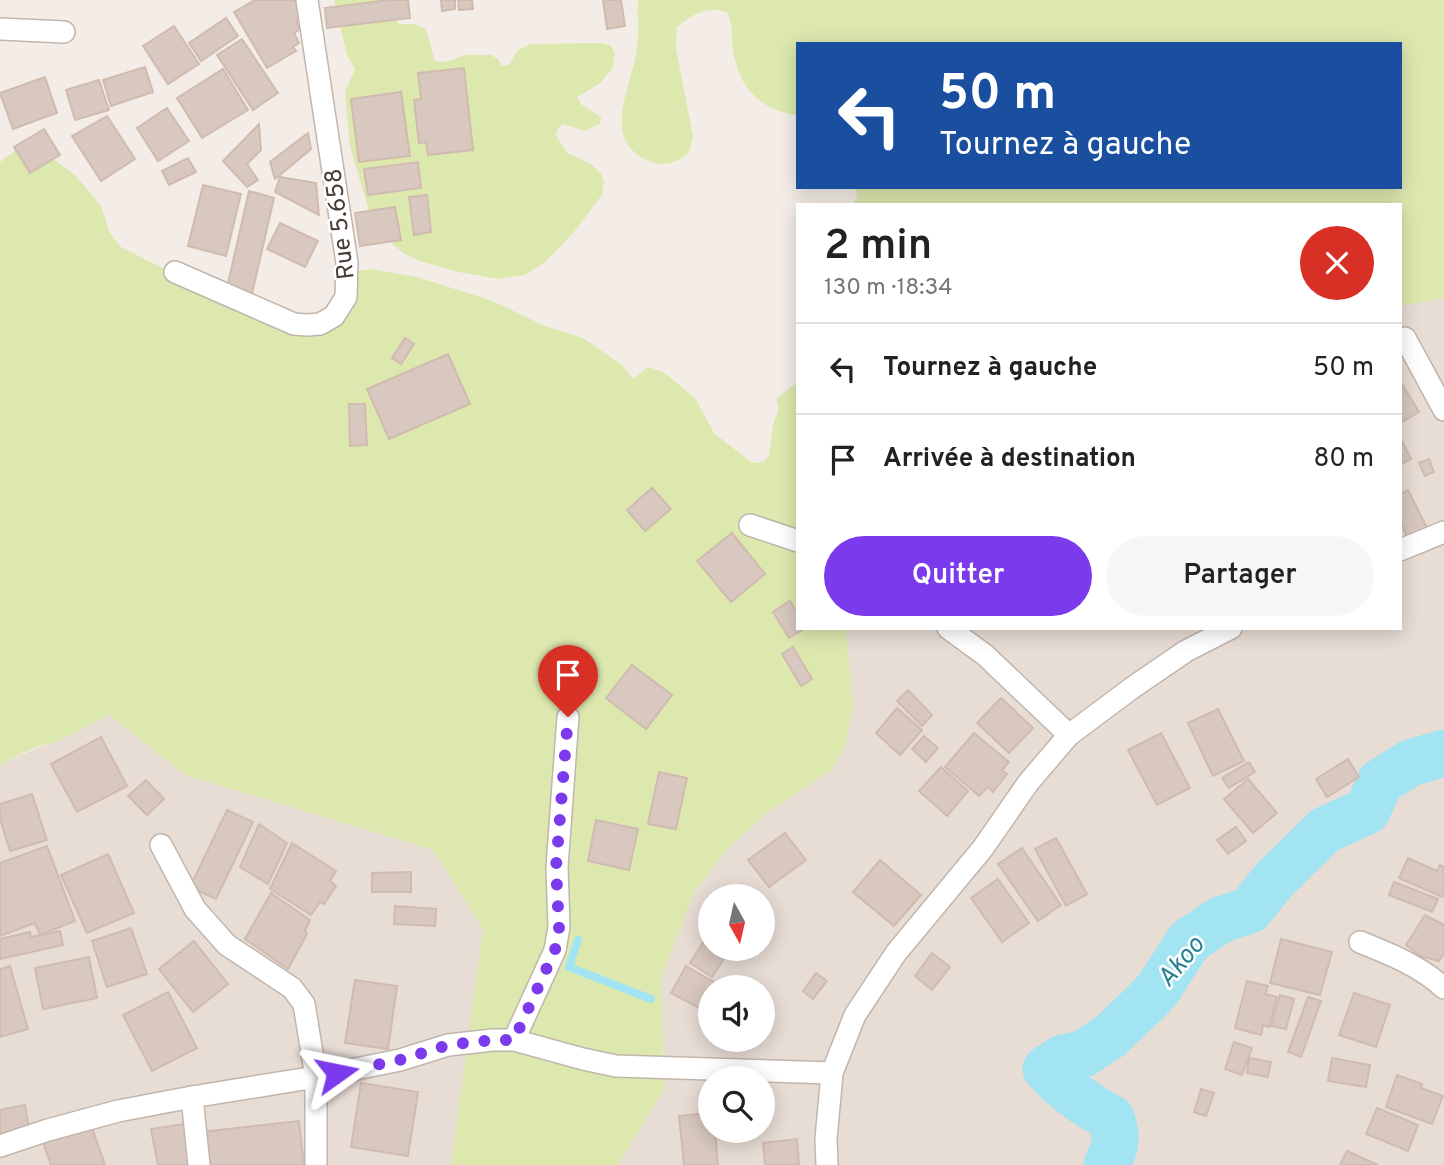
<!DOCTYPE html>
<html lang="fr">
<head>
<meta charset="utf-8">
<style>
  body { margin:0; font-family:Overpass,sans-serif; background:#f6f6f6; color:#222; height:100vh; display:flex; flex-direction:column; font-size:26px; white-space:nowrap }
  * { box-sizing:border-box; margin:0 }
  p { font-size:23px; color:#767676 }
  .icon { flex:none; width:38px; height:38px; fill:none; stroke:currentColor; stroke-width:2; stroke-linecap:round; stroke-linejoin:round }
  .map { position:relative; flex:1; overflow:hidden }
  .details { position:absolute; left:796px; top:203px; width:606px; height:427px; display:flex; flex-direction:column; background:#fff; border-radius:0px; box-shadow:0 4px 18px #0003 }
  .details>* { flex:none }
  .guide { position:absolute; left:796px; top:42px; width:606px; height:147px; border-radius:0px; box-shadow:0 4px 18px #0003; background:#1a4fa0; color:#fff; overflow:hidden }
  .needle { width:46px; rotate:172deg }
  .buttons { position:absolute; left:698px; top:884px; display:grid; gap:14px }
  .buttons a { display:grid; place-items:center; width:77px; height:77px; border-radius:50%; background:#fff; box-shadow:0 4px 18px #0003; font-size:35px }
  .pin { position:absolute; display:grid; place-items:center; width:60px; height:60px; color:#fff; margin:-72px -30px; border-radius:50% 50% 50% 0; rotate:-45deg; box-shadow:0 0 7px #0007 }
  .pin .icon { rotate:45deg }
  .me { position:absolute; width:77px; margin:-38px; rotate:78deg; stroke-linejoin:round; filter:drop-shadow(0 0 5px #0008) }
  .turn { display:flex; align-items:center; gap:24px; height:147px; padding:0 28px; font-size:32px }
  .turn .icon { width:91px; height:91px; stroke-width:2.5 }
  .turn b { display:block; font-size:49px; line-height:60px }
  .round { display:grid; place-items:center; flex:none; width:74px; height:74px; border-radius:37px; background:#f6f6f6 }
  .summary { display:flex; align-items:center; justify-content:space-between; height:119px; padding:0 28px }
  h1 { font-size:42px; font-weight:600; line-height:52px }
  .primary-button { display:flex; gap:14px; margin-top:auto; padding:14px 28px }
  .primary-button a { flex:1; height:80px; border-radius:42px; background:#7c3aed; color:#fff; font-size:28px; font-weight:600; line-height:80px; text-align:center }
  .primary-button a+a { background:#f6f6f6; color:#222 }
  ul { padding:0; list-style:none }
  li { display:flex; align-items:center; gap:21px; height:91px; padding:0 28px; border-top:2px solid #e0e0e0 }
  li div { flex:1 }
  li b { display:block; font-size:26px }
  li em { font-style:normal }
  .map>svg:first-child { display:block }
  .residential { fill:#e8ddd5; fill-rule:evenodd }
  .green { fill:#dde8af }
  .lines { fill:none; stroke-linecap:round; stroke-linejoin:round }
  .stream { stroke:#a2e4f1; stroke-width:8 }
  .river { stroke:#a2e4f1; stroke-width:47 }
  .building { fill:#d8c8bf; stroke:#d0bbaf; stroke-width:2 }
  .street-casing { stroke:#c2b5ac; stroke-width:24 }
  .street { stroke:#fff; stroke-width:21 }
  .route { stroke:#7c3aed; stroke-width:12; stroke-dasharray:0 21.6 }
  .labels { text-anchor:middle; stroke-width:5; stroke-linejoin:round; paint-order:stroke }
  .street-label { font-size:24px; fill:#473c36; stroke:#fff }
  .water-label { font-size:26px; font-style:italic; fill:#288193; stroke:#fff }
</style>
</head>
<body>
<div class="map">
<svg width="1444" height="1165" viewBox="0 0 1444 1165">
  <rect width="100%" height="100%" fill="#f4ede7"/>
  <!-- residential -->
  <g class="residential">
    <path d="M1444 298V1165H618L665 1087 661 978 696 889 727 850 765 814 833 769 853 707 846 628H1400V306ZM710 896H763V948H710ZM710 987H763V1040H710ZM710 1078H763V1130H710Z"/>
    <polygon points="109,715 185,775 433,850 483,929 451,1165 0,1165 0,765 16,757 48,744 57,742"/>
  </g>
  <!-- green -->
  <g class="green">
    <polygon points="334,0 399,0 398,24 415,24 426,29 435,61 446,62 465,55 491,55 498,59 502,66 510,64 518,50 531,44 601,43 610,45 615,53 612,69 599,84 577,97 581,104 601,117 600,124 584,131 563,124 558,128 556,135 567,153 591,164 601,174 604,182 602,195 574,232 544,263 525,275 499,279 458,272 420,261 403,253 383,235 369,211 350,146 345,92 355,69 347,55"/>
    <path d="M638 0H1444V298L1400 306V205H853L857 196 856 187H1400V44H798V116C760 109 739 89 733 50 731 35 734 28 727 12 706 6 693 14 677 27L676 48 693 137 689 153C677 162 665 168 649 161 599 140 632 87 637 49 639 33 637 16 638 0Z"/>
    <path d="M17 149 44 152 76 176 101 206 110 233 121 247 184 279 232 299 243 314 325 322 357 271 370 269 417 277 490 300 545 326 583 338 622 365 633 379 648 367 665 373 695 398 714 433 752 463 763 462 769 456 773 425 779 408 776 399 795 384H798V628H846L853 707 845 746 833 769 765 814 727 850 696 889 661 978 665 1087 618 1165H451L483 929 433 850 185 775 109 715 57 742C37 745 18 755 0 765V162Z"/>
  </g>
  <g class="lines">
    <!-- stream -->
    <polyline class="stream" points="578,940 569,967 651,999"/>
    <!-- river -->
    <path class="river" d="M1107 1165C1116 1146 1118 1138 1111 1118 1086 1105 1064 1089 1046 1069L1063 1058 1083 1054 1109 1037 1147 1001 1158 989 1189 941 1220 920 1250 910 1274 880 1325 830 1367 811 1380 782 1410 763 1444 753"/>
  </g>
  <!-- building -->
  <g class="building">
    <polygon points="255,0 294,0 303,16 296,21 300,29 294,33 299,43 293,47 296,51 267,68 234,12"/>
    <polygon points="389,0 408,0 410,18 327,28 325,8"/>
    <polygon points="441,0 455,0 455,9 442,11"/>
    <polygon points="458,0 472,0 473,9 459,10"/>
    <polygon points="603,0 621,0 625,26 607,29"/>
    <polygon points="226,18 238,36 201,61 189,43"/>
    <polygon points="174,26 199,64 168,84 143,46"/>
    <polygon points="242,39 278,93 253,110 217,55"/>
    <polygon points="145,67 153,92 111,106 103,80"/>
    <polygon points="464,68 473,150 428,155 426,142 419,143 414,100 421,99 418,73"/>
    <polygon points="223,69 248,110 202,138 177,98"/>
    <polygon points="45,77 57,113 13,129 0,93"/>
    <polygon points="99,80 109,110 75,120 66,90"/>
    <polygon points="401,92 410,156 359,162 351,99"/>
    <polygon points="167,108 189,141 158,161 137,128"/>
    <polygon points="107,116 135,159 101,181 72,136"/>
    <polygon points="259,124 261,150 247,164 258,180 247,187 223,161"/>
    <polygon points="44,129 60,155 30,173 14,147"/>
    <polygon points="308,133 311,149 275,179 270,162"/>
    <polygon points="188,158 196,172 169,185 162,171"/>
    <polygon points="418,162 421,188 368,195 364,169"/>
    <polygon points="280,177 316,183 319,215 275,192"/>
    <polygon points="203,185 241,194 226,256 188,246"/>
    <polygon points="249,191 274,198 251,298 226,292"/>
    <polygon points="427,195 431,232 414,235 409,197"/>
    <polygon points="395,207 401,240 360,246 355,213"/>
    <polygon points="280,223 318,241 305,267 267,249"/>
    <polygon points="405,338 414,344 401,364 392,358"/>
    <polygon points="448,354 470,404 389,439 367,389"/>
    <polygon points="1402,384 1419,412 1400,423 1400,385"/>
    <polygon points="349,404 365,404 367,445 350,446"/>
    <polygon points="1400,437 1411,459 1400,465"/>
    <polygon points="1429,459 1434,472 1425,476 1419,463"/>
    <polygon points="652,488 671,509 645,531 627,510"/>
    <polygon points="1408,490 1428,530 1409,540 1400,522 1400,494"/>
    <polygon points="732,533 765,574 731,602 697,561"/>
    <polygon points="790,601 798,614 798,628 806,628 789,638 773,612"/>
    <polygon points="793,647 812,679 801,686 782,654"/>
    <polygon points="632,665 672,695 646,729 606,698"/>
    <polygon points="908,690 932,715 922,726 897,701"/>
    <polygon points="1001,698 1033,728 1009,753 977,723"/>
    <polygon points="897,708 922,730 900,755 876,733"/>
    <polygon points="1218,709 1244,761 1213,776 1188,723"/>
    <polygon points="974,733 1009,762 1002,770 1007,774 993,792 988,787 979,796 945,767"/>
    <polygon points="1161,733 1190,788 1157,805 1128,750"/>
    <polygon points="924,736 938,748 926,762 912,749"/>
    <polygon points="101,737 127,786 77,812 51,764"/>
    <polygon points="1348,759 1359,777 1327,797 1316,779"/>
    <polygon points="1249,762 1255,772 1229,788 1222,778"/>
    <polygon points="941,767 968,791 947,816 919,791"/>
    <polygon points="659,772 687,778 676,829 648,824"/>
    <polygon points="1248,779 1277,813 1253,833 1224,799"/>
    <polygon points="146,780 164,799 147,815 128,796"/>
    <polygon points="32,794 47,840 10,851 0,819 0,804"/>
    <polygon points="227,810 253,822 216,899 190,887"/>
    <polygon points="596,820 638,829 629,870 588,861"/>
    <polygon points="259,824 287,843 268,884 240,867"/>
    <polygon points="1236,827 1246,841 1228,854 1217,840"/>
    <polygon points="785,833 806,860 769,887 748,860"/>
    <polygon points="1056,838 1087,894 1066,906 1035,849"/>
    <polygon points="292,843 336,871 330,881 336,886 324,904 320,902 311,915 270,889"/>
    <polygon points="47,846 75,921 40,935 35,923 0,936 0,863"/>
    <polygon points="1022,848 1061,905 1038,921 998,864"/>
    <polygon points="108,854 134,913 87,933 61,875"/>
    <polygon points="1408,858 1437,871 1440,865 1444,867 1444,894 1442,897 1399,878"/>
    <polygon points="880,860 921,895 894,926 853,892"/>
    <polygon points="411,872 411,892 372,892 372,873"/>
    <polygon points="998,879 1029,923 1002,942 971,898"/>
    <polygon points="1394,882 1438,899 1432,912 1389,895"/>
    <polygon points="271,893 310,920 305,931 307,934 288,969 245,939"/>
    <polygon points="395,906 436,909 435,926 394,924"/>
    <polygon points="1425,915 1444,925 1444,953 1439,961 1420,956 1406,945"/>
    <polygon points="131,928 147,974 107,987 92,941"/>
    <polygon points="60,931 63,945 0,959 0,939 30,932 31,937"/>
    <polygon points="710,932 710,948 731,948 712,977 690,963"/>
    <polygon points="1281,939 1332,952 1320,995 1270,983"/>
    <polygon points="194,941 228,984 193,1012 159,969"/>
    <polygon points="932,953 950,967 932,990 915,976"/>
    <polygon points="89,957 97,998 43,1009 35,968"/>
    <polygon points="10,966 28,1029 0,1037 0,969"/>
    <polygon points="686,966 714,982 699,1008 671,993"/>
    <polygon points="816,973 827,981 813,999 803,991"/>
    <polygon points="355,980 397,986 388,1049 345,1043"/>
    <polygon points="1247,981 1268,986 1265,994 1277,997 1269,1027 1263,1025 1261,1035 1235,1028"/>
    <polygon points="168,992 197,1048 152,1071 123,1015"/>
    <polygon points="1354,993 1390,1005 1376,1047 1339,1035"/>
    <polygon points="1280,995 1294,999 1286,1029 1271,1026"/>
    <polygon points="1308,997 1321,1001 1301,1057 1288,1052"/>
    <polygon points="1234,1042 1252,1048 1242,1075 1225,1069"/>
    <polygon points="1249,1058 1271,1062 1268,1077 1247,1073"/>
    <polygon points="1332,1058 1370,1065 1366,1087 1328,1081"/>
    <polygon points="1397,1075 1422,1084 1421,1088 1443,1096 1432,1124 1386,1107"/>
    <polygon points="361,1083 418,1092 408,1156 351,1147"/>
    <polygon points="1201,1089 1214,1093 1206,1116 1194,1112"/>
    <polygon points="25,1105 29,1130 0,1136 0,1110"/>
    <polygon points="1377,1108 1418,1125 1408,1151 1366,1134"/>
    <polygon points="710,1113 710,1130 715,1130 718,1165 684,1165 679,1116"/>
    <polygon points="299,1121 304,1165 206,1165 202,1132"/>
    <polygon points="185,1124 192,1165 158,1165 151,1129"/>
    <polygon points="91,1125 105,1165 51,1165 43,1142"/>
    <polygon points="797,1139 799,1165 765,1165 763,1143"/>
    <polygon points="1347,1151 1378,1165 1340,1165"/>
  </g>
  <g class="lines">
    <defs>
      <g id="street">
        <polyline points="0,29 64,32"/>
        <polyline points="175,272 294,324 307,325 320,324 334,316 346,297 347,263 307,0"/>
        <polyline points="1405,338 1444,410"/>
        <polyline points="750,525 798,541"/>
        <polyline points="1400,550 1444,532"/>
        <polyline points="948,628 985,655 1069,735"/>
        <polyline points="161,845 195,909 227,945 292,988 304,1004 316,1077 316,1165"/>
        <path d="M1360 942C1390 954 1420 966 1444 988"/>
        <polyline points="514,1040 555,950 559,927 557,867 568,717"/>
        <polyline points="192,1097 199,1165"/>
        <polyline points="0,1146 48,1130 118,1111 192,1097 316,1077 400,1060 448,1045 493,1040 514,1040 583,1059 616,1066 832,1073"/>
        <polyline points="827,1165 826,1139 832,1073 855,1015 896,953 983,848 1028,783 1069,735 1132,688 1186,651 1231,628"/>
      </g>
    </defs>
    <!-- street casing -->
    <use href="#street" class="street-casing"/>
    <!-- street -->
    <use href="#street" class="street"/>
  </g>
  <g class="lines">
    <!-- route -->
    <polyline class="route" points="337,1073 400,1060 448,1045 493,1040 514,1040 555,950 559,928 556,867 568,717"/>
  </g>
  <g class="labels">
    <!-- street labels -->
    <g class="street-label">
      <text transform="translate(339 224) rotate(-97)" y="8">Rue 5.658</text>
    </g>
    <!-- water labels -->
    <g class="water-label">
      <text transform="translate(1180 961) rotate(-50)" y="9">Akoo</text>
    </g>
  </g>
</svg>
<div class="buttons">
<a><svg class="needle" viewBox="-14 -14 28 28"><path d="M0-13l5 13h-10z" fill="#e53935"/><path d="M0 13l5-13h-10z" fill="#767676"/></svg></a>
<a><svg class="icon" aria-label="sound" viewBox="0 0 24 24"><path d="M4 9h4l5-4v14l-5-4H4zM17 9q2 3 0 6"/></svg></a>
<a><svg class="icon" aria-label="search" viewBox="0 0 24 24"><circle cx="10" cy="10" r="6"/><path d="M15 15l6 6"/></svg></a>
</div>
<div class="pin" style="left:568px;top:717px;background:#d93025"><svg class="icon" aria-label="arrive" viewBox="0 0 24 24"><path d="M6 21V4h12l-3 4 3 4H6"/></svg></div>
<svg class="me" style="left:337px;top:1073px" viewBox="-20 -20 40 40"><path d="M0-17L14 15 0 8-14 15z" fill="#7c3aed" stroke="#fff" stroke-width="4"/></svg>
<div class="guide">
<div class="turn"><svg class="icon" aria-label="left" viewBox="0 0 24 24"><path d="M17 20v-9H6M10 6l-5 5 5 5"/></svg><div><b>50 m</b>Tournez à gauche</div></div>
</div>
<section class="details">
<div class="summary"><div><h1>2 min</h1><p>130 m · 18:34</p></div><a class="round" style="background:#d93025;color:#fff"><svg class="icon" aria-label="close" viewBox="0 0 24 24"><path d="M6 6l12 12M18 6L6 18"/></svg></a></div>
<ul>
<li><svg class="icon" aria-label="left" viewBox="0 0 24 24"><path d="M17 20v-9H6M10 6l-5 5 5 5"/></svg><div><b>Tournez à gauche</b></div><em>50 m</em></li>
<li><svg class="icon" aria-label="arrive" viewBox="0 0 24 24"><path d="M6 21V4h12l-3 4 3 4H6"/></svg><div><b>Arrivée à destination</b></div><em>80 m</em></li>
</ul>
<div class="primary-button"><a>Quitter</a><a>Partager</a></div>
</section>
</div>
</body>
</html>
